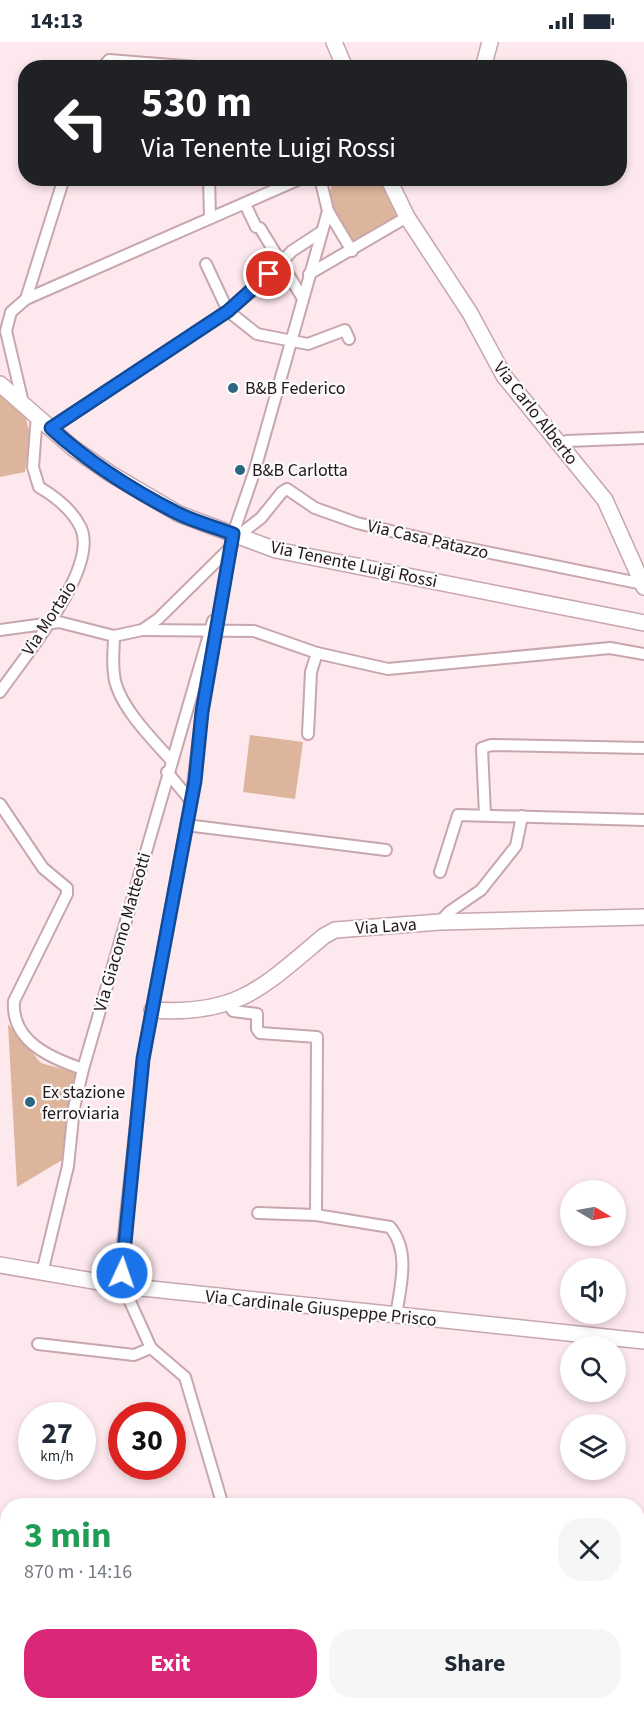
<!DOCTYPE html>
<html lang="en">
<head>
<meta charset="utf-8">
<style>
  body { margin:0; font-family:"Source Sans 3",sans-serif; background:#f6f6f7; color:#1f2937; height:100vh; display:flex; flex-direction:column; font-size:22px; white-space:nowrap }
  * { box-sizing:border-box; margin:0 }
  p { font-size:20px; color:#747a83 }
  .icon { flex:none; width:33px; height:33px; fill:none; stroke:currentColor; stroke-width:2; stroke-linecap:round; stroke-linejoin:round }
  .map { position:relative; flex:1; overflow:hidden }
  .details { position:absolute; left:0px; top:1456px; width:645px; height:212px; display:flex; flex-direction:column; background:#fff; border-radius:24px 24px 0 0; box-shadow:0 3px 9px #0003 }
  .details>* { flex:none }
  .banner { position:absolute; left:18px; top:18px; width:609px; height:126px; border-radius:24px; box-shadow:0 3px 9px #0003; background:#202124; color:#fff; overflow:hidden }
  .needle { width:39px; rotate:100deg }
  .fabs { position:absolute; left:560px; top:1138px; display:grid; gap:12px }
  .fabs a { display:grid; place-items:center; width:66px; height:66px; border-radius:50%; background:#fff; box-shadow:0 3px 9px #0003; font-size:30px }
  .speed { position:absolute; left:18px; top:1360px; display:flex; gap:12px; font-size:30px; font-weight:700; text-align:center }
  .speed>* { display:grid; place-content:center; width:78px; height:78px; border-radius:50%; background:#fff; box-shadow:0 3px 9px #0003; line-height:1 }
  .speed small { font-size:15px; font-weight:400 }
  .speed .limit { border:9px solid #d22; background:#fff; color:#111 }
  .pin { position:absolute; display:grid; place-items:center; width:51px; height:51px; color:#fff; margin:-26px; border:3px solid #fff; border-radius:50%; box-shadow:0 2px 6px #0007 }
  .me { position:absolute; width:66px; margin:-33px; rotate:3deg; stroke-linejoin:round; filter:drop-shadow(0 0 4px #0008) }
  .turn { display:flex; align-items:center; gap:21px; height:126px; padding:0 24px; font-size:27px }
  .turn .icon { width:78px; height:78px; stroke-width:2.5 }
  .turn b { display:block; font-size:42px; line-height:51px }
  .round { display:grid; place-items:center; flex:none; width:63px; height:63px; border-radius:24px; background:#f6f6f7 }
  .overview { display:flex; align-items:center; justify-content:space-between; height:102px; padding:0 24px }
  h1 { font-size:36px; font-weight:700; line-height:45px; color:#1e9e55 }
  .button { display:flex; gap:12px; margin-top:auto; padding:12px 24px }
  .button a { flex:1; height:69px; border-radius:24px; background:#db2777; color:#fff; font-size:24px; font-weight:700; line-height:69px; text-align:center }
  .button a+a { background:#f6f6f7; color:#1f2937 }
  .status { display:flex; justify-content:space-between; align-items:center; height:42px; padding:0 30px; background:#fff; direction:ltr }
  .status svg { height:16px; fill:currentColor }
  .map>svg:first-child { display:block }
  .green { fill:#dcb59c }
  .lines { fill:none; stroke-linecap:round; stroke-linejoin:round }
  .street-casing { stroke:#c8a6ae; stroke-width:14 }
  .secondary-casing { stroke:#c8a6ae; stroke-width:18 }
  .street { stroke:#fff; stroke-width:10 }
  .secondary { stroke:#fff; stroke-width:15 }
  .route-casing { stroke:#114b97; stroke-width:15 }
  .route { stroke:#1a73e8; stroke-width:10 }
  .poi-dot { fill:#2d6680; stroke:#fbfbfb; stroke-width:2 }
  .labels { text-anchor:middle; stroke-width:4.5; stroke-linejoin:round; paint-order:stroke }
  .poi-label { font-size:18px; fill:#23171a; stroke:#fbfbfb; text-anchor:start }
  .street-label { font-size:18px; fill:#23171a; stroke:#fbfbfb }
</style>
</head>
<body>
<div class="status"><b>14:13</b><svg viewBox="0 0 49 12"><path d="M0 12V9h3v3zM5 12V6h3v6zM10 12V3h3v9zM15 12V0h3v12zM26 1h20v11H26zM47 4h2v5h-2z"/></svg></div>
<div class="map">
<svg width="644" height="1667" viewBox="0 0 644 1667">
  <rect width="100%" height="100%" fill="#fde8ed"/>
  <!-- green -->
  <g class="green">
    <polygon points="330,137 379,137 397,175 353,200 328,157 332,142"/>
    <polygon points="0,350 24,369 30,392 25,430 0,435"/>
    <polygon points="250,693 303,700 295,757 243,750"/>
    <polygon points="8,982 41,1021 76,1031 62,1118 17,1145"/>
  </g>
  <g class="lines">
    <defs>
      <g id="street">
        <polyline points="102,26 109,18 209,26"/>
        <polyline points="209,136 210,176"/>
        <polyline points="317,136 321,140 328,169 352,209"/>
        <polyline points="245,162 256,185 260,186 302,255"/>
        <polyline points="206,222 228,269 257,292 308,302 345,288 349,297"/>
        <polyline points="309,232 407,175"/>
        <polyline points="26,257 64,136"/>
        <polyline points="23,361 6,289 11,270 26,257 302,136"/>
        <polyline points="51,386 228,269 258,244 292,209 321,190"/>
        <polyline points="559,402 567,399 644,396"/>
        <polyline points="239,493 261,476 282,450 287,447 315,466 357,481 442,501 643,542"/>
        <polyline points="0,588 59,580 114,594 142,588 158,577 232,504"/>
        <polyline points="142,588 254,589 317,611 388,627 610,606 644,612"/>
        <path d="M114 594C114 606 112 619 114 632 116 661 152 697 171 718"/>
        <path d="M0 650C24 615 99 527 81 486 72 467 56 455 39 445L33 425 37 373"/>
        <polyline points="308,692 311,630 317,611"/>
        <polyline points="167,730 191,759"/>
        <path d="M0 762 43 826 67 846V852L14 959C11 999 50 1016 83 1027"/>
        <polyline points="485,773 482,706 491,703 644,706"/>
        <polyline points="186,783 386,808"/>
        <polyline points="440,830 458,773 644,778"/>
        <polyline points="440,880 449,870 481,848 516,804 522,774"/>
        <polyline points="228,961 233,969 257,972 257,987 260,991 317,995 316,1173"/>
        <path d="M258 1171 316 1173 390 1185C411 1210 400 1245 396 1274"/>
        <polyline points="42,1231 68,1124 74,1066 83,1027 213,579"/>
        <polyline points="38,1302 134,1313 151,1306"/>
        <polyline points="223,1464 185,1335 151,1306 123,1244 122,1211 143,1017 191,759 202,670 233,492 254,431 328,169"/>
        <polyline points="638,1636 644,1637"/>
        <polyline points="189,1667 191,1660"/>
        <polyline points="487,1667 488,1660"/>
      </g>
      <g id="secondary">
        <polyline points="334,0 345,26"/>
        <polyline points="483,26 490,0"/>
        <polyline points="388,136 407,175 470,271 504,334 605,458 644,545"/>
        <polyline points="0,342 73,406 111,432 179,472 276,508 644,581"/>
        <path d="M152 968C238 974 263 945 324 894L335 888 440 880 644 875"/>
        <polyline points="0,1223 123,1244 644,1299"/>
      </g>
    </defs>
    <!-- street casing -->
    <use href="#street" class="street-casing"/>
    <!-- secondary casing -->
    <use href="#secondary" class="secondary-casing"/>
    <!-- street -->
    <use href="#street" class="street"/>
    <!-- secondary -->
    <use href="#secondary" class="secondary"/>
  </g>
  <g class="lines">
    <defs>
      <path id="route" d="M122 1231 143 1017 195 739 202 670 233 492C215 485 195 480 177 471 132 448 88 420 51 386L228 269 269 232"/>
    </defs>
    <!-- route casing -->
    <use href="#route" class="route-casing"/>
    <!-- route -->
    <use href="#route" class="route"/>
  </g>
  <!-- markers -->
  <g class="poi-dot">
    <circle cx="233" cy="346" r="6"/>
    <circle cx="240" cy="428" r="6"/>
    <circle cx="30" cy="1060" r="6"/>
  </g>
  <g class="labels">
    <!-- poi labels -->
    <g class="poi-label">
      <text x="245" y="352">B&amp;B Federico</text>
      <text x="252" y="434">B&amp;B Carlotta</text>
      <text x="42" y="1056">Ex stazione<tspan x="42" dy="21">ferroviaria</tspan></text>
    </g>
    <!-- street labels -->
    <g class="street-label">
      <text transform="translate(536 371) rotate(52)" y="6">Via Carlo Alberto</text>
      <text transform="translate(428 497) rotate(13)" y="6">Via Casa Patazzo</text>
      <text transform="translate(354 522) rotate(12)" y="6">Via Tenente Luigi Rossi</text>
      <text transform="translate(49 576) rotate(-57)" y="6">Via Mortaio</text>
      <text transform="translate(386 884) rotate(-4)" y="6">Via Lava</text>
      <text transform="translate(122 890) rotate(-74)" y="6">Via Giacomo Matteotti</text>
      <text transform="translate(321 1266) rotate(6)" y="6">Via Cardinale Giuspeppe Prisco</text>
    </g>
  </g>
</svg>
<div class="fabs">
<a><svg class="needle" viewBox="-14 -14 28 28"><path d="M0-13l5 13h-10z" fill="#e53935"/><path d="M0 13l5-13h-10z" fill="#747a83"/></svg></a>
<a><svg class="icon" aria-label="sound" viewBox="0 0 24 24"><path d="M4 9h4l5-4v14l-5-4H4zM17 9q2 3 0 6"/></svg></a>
<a><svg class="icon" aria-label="search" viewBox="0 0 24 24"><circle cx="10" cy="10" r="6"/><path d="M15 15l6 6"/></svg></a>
<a><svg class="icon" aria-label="layers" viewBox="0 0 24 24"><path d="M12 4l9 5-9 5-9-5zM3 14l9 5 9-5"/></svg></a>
</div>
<div class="speed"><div>27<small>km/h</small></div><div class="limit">30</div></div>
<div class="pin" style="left:269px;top:232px;background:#d93025"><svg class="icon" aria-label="arrive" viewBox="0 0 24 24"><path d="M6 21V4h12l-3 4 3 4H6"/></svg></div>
<svg class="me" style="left:122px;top:1231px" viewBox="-20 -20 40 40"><circle r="17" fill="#1a73e8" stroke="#fff" stroke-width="3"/><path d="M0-11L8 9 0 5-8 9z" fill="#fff"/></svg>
<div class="banner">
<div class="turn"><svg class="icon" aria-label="left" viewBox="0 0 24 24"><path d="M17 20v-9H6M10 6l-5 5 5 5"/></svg><div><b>530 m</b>Via Tenente Luigi Rossi</div></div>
</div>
<section class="details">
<div class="overview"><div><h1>3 min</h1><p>870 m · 14:16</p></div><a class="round"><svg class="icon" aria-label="close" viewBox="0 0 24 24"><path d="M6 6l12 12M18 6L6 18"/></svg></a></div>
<div class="button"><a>Exit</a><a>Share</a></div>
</section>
</div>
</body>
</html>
